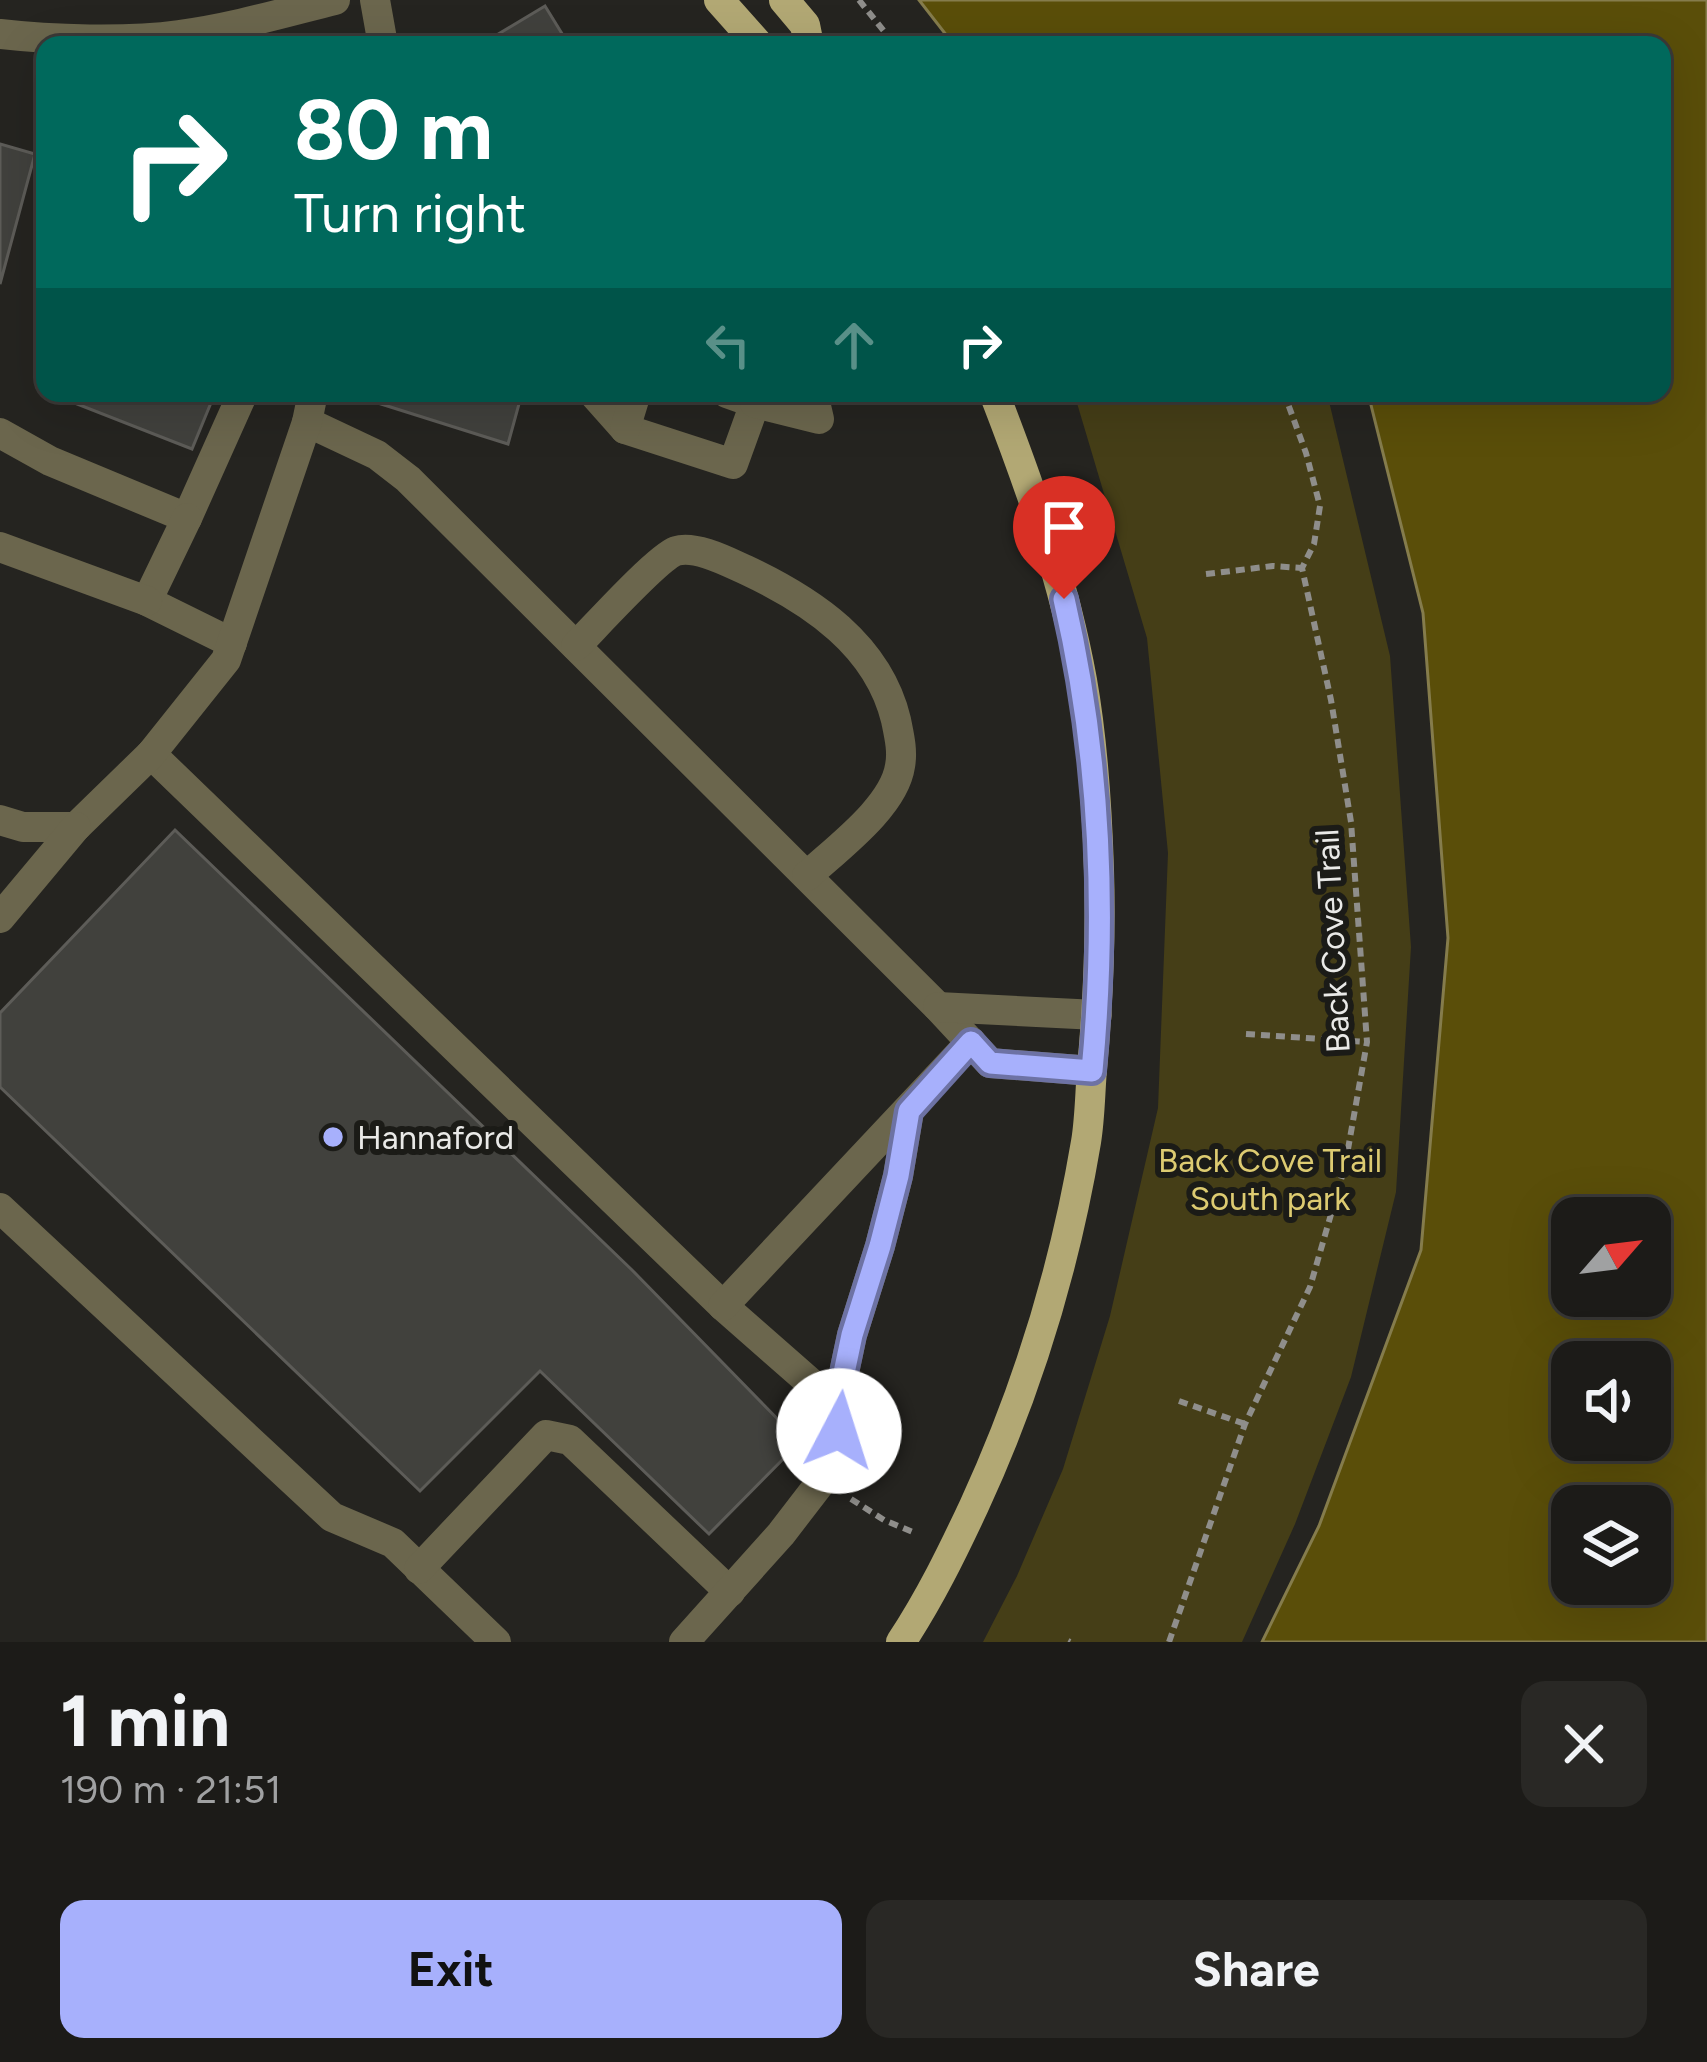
<!DOCTYPE html>
<html lang="en">
<head>
<meta charset="utf-8">
<style>
  body { margin:0; font-family:Figtree,sans-serif; background:#292825; color:#f1f3f6; height:100vh; display:flex; flex-direction:column; font-size:45px; white-space:nowrap }
  * { box-sizing:border-box; margin:0 }
  p { font-size:39px; color:#a0a1a2 }
  .icon { flex:none; width:66px; height:66px; fill:none; stroke:currentColor; stroke-width:2; stroke-linecap:round; stroke-linejoin:round }
  .map { position:relative; height:1642px; overflow:hidden }
  .side { display:flex; flex-direction:column; background:#1c1b18; flex:1 }
  .side>* { flex:none }
  .banner { position:absolute; left:36px; top:36px; width:1635px; height:366px; border-radius:24px; box-shadow:0 12px 48px #0002,0 0 0 3px #3a3937; background:#00695c; color:#fff; overflow:hidden }
  .needle { width:78px; rotate:62deg }
  .controls { position:absolute; left:1551px; top:1197px; display:grid; gap:24px }
  .controls a { display:grid; place-items:center; width:120px; height:120px; border-radius:24px; background:#1c1b18; box-shadow:0 12px 48px #0002,0 0 0 3px #3a3937; font-size:60px }
  .pin { position:absolute; display:grid; place-items:center; width:102px; height:102px; color:#fff; margin:-123px -51px; border-radius:50% 50% 50% 0; rotate:-45deg; box-shadow:0 0 12px #0007 }
  .pin .icon { rotate:45deg }
  .me { position:absolute; width:132px; margin:-66px; rotate:5deg; stroke-linejoin:round; filter:drop-shadow(0 0 9px #0008) }
  .turn { display:flex; align-items:center; gap:42px; height:252px; padding:0 60px; font-size:54px }
  .turn .icon { width:156px; height:156px; stroke-width:2.5 }
  .turn b { display:block; font-size:84px; line-height:102px }
  .lanes { display:flex; align-items:center; height:114px; padding:0 60px; background:#0003; justify-content:center; gap:60px; direction:ltr }
  .lanes .off { opacity:.35 }
  .round { display:grid; place-items:center; flex:none; width:126px; height:126px; border-radius:24px; background:#292825 }
  .headline { display:flex; align-items:center; justify-content:space-between; height:204px; padding:0 60px }
  h1 { font-size:72px; font-weight:700; line-height:90px }
  .primary-button { display:flex; gap:24px; margin-top:auto; padding:24px 60px }
  .primary-button a { flex:1; height:138px; border-radius:24px; background:#a7b0fc; color:#111; font-size:48px; font-weight:700; line-height:138px; text-align:center }
  .primary-button a+a { background:#292825; color:#f1f3f6 }
  .map>svg:first-child { display:block }
  .green { fill:#453e17 }
  .water { fill:#5a4e09; stroke:#857c4c; stroke-width:3; fill-rule:evenodd }
  .building { fill:#41413d; stroke:#5d5c58; stroke-width:3 }
  .lines { fill:none; stroke-linecap:round; stroke-linejoin:round }
  .path { stroke:#8f8e8b; stroke-width:6; stroke-dasharray:9 6; stroke-linecap:butt }
  .minor { stroke:#6b664d; stroke-width:30 }
  .major { stroke:#b2a874; stroke-width:30 }
  .route-casing { stroke:#6d72a4; stroke-width:30 }
  .route { stroke:#a7b0fc; stroke-width:21 }
  .poi-dot { fill:#a7b0fc; stroke:#1b1b17; stroke-width:4.5 }
  .labels { text-anchor:middle; stroke-width:12; stroke-linejoin:round; paint-order:stroke }
  .street-label { font-size:33px; fill:#e9e9e7; stroke:#1b1b17 }
  .poi-label { font-size:33px; fill:#e9e9e7; stroke:#1b1b17; text-anchor:start }
  .park-label { font-size:33px; fill:#ddcb71; stroke:#1b1b17 }
</style>
</head>
<body>
<div class="map">
<svg width="1707" height="1642" viewBox="0 0 1707 1642">
  <rect width="100%" height="100%" fill="#252420"/>
  <!-- green -->
  <polygon class="green" points="1074,393 1327,393 1390,656 1411,947 1396,1192 1351,1377 1295,1524 1242,1642 983,1642 1017,1576 1063,1469 1110,1316 1158,1108 1168,853 1147,638"/>
  <!-- water -->
  <path class="water" d="M919 0H1707V1642H1262L1319 1526 1421 1250 1448 938 1423 613 1368 393H1662V45H954ZM1572 1218H1650V1296H1572ZM1572 1362H1650V1440H1572ZM1572 1506H1650V1584H1572Z"/>
  <!-- building -->
  <g class="building">
    <polygon points="545,6 569,45 480,45"/>
    <polygon points="0,144 35,154 0,284"/>
    <polygon points="61,393 215,393 192,449 59,397"/>
    <polygon points="367,393 522,393 508,444 365,399"/>
    <polygon points="175,830 632,1270 800,1442 709,1534 540,1371 420,1491 0,1087 0,1013"/>
  </g>
  <g class="lines">
    <!-- path -->
    <g class="path">
      <polyline points="859,0 895,45"/>
      <polyline points="1206,574 1273,566 1302,568"/>
      <polyline points="1246,1034 1367,1042"/>
      <polyline points="1179,1401 1245,1424"/>
      <polyline points="851,1499 884,1520 915,1533"/>
      <polyline points="1068,1641 1070,1642"/>
      <polyline points="1169,1642 1245,1424 1310,1287 1345,1166 1367,1042 1351,822 1331,700 1302,568 1314,544 1320,506 1306,453 1284,393"/>
    </g>
    <!-- minor -->
    <g class="minor">
      <polyline points="375,0 383,45"/>
      <path d="M0 34C51 40 128 42 179 35 232 28 283 13 335 0"/>
      <polyline points="593,393 625,429 733,464 755,403 727,393"/>
      <polyline points="755,403 819,419 813,393"/>
      <polyline points="307,422 377,455 408,479 938,1007 990,1063 1092,1071"/>
      <polyline points="625,429 636,393"/>
      <polyline points="0,433 50,461 187,518 243,393"/>
      <polyline points="187,518 147,601 232,643"/>
      <polyline points="0,547 147,601"/>
      <path d="M576 646C594 628 657 558 676 551 696 545 728 562 746 570 812 601 878 645 896 720 899 735 903 751 900 766 894 807 836 849 807 876"/>
      <polyline points="151,754 723,1306 837,1406"/>
      <polyline points="0,820 23,827 76,827 151,754 226,660 307,422 313,393"/>
      <polyline points="0,918 76,827"/>
      <polyline points="938,1007 1097,1015"/>
      <polyline points="0,1208 332,1517 393,1543 496,1642"/>
      <polyline points="723,1306 971,1042"/>
      <polyline points="419,1569 546,1435 570,1440 730,1592"/>
      <polyline points="684,1642 781,1534 841,1456 837,1406 852,1335 880,1246 898,1176 909,1111"/>
    </g>
    <!-- major -->
    <g class="major">
      <polyline points="719,0 759,45"/>
      <polyline points="784,0 805,25 809,45"/>
      <path d="M901 1642C930 1598 952 1553 974 1506 1027 1391 1065 1267 1086 1142 1090 1118 1090 1093 1092 1069 1098 1003 1101 936 1099 870 1097 806 1093 742 1082 680 1064 581 1030 486 994 393"/>
    </g>
  </g>
  <g class="lines">
    <defs>
      <path id="route" d="M839 1431 837 1406 852 1335 880 1246 898 1176 909 1111 971 1042 990 1063 1092 1071C1107 913 1100 754 1064 599"/>
    </defs>
    <!-- route casing -->
    <use href="#route" class="route-casing"/>
    <!-- route -->
    <use href="#route" class="route"/>
  </g>
  <!-- markers -->
  <circle class="poi-dot" cx="333" cy="1137" r="12"/>
  <g class="labels">
    <!-- street labels -->
    <g class="street-label">
      <text transform="translate(1332 941) rotate(-93)" y="12">Back Cove Trail</text>
    </g>
    <!-- poi labels -->
    <g class="poi-label">
      <text x="357" y="1149">Hannaford</text>
    </g>
    <!-- park labels -->
    <g class="park-label">
      <text x="1270" y="1172">Back Cove Trail<tspan x="1270" dy="38">South park</tspan></text>
    </g>
  </g>
</svg>
<div class="controls">
<a><svg class="needle" viewBox="-14 -14 28 28"><path d="M0-13l5 13h-10z" fill="#e53935"/><path d="M0 13l5-13h-10z" fill="#a0a1a2"/></svg></a>
<a><svg class="icon" aria-label="sound" viewBox="0 0 24 24"><path d="M4 9h4l5-4v14l-5-4H4zM17 9q2 3 0 6"/></svg></a>
<a><svg class="icon" aria-label="layers" viewBox="0 0 24 24"><path d="M12 4l9 5-9 5-9-5zM3 14l9 5 9-5"/></svg></a>
</div>
<div class="pin" style="left:1064px;top:599px;background:#d93025"><svg class="icon" aria-label="arrive" viewBox="0 0 24 24"><path d="M6 21V4h12l-3 4 3 4H6"/></svg></div>
<svg class="me" style="left:839px;top:1431px" viewBox="-20 -20 40 40"><circle r="19" fill="#fff"/><path d="M0-13L10 11 0 6-10 11z" fill="#a7b0fc"/></svg>
<div class="banner">
<div class="turn"><svg class="icon" aria-label="right" viewBox="0 0 24 24"><path d="M7 20v-9h11M14 6l5 5-5 5"/></svg><div><b>80 m</b>Turn right</div></div>
<div class="lanes"><svg class="icon off" aria-label="left" viewBox="0 0 24 24"><path d="M17 20v-9H6M10 6l-5 5 5 5"/></svg><svg class="icon off" aria-label="ahead" viewBox="0 0 24 24"><path d="M12 20V5M6 11l6-6 6 6"/></svg><svg class="icon" aria-label="right" viewBox="0 0 24 24"><path d="M7 20v-9h11M14 6l5 5-5 5"/></svg></div>
</div>
</div>
<section class="side">
<div class="headline"><div><h1>1 min</h1><p>190 m · 21:51</p></div><a class="round"><svg class="icon" aria-label="close" viewBox="0 0 24 24"><path d="M6 6l12 12M18 6L6 18"/></svg></a></div>
<div class="primary-button"><a>Exit</a><a>Share</a></div>
</section>
</body>
</html>
